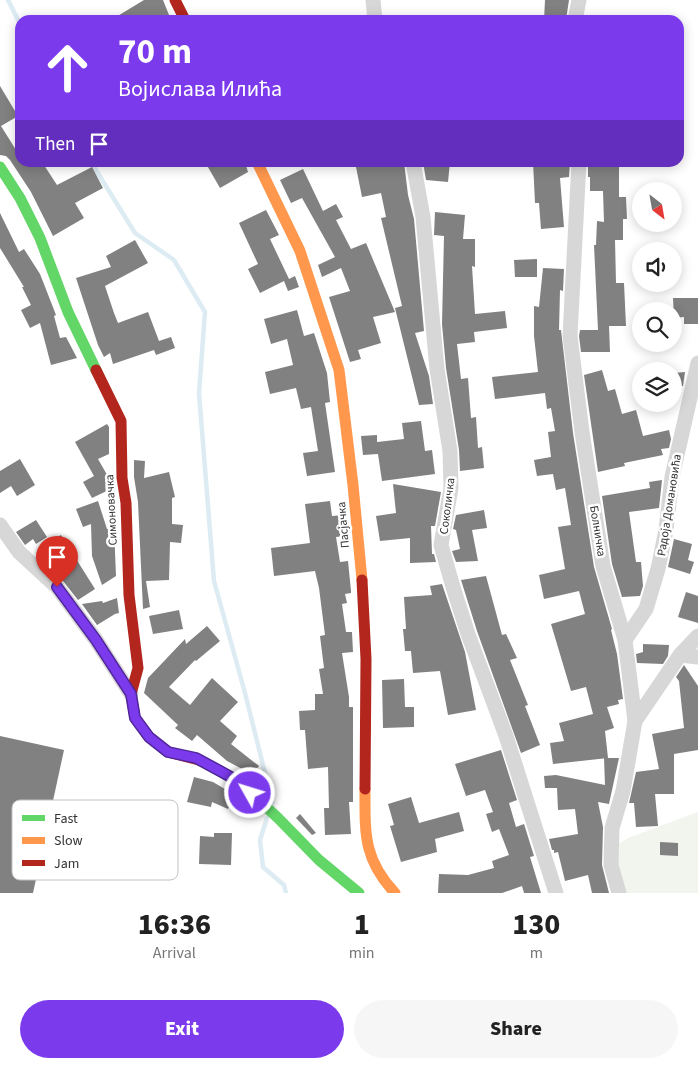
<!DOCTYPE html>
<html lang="en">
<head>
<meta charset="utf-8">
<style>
  body { margin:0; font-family:"Source Sans 3",sans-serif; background:#f6f6f6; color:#222; height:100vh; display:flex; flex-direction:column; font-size:19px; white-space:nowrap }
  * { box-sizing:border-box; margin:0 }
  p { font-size:16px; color:#767676 }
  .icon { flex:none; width:28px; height:28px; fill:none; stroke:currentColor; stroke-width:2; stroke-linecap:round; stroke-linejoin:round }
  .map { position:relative; height:893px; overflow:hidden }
  .sheet { display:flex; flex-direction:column; background:#fff; flex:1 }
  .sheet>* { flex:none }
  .hud { position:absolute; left:15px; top:15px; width:669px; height:152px; border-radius:15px; box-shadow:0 2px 12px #0003; background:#7c3aed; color:#fff; overflow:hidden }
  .needle { width:32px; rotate:149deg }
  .tools { position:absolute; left:632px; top:182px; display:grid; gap:10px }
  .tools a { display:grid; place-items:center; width:50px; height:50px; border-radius:50%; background:#fff; box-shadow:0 2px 12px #0003; font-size:25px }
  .pin { position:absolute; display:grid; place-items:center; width:42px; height:42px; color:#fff; margin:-51px -21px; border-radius:50% 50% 50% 0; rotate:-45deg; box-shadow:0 0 5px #0007 }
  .pin .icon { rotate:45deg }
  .me { position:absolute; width:55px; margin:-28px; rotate:309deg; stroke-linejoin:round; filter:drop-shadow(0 0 4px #0008) }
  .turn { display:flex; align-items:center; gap:18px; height:105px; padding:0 20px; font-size:22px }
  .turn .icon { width:65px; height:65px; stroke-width:2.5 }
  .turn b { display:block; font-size:35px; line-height:42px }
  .then { display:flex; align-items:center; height:48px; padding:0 20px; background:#0003; gap:10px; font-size:19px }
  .eta { display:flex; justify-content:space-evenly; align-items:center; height:85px; text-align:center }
  .eta b { font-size:30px; font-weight:800; line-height:35px }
  .primary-button { display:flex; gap:10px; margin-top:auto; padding:10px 20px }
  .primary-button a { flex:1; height:58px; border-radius:30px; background:#7c3aed; color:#fff; font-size:20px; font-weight:800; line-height:58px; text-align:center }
  .primary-button a+a { background:#f6f6f6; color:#222 }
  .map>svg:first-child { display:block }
  .green { fill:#f1f5ed }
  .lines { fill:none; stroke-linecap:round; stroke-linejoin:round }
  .stream { stroke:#ddebf3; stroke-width:4.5 }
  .building { fill:#818181 }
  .street { stroke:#d7d7d7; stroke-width:15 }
  .fast { stroke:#63d668; stroke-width:11 }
  .slow { stroke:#ff974d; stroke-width:11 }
  .jam { stroke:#b3261e; stroke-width:11 }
  .route-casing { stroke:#51269a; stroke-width:12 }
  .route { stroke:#7c3aed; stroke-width:9 }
  .labels { text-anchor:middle; stroke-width:5; stroke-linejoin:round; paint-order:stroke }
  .street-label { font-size:12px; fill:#333; stroke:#fff }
  .key { fill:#fff; stroke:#c2c2c2; stroke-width:1 }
  .key-label { font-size:14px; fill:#333 }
</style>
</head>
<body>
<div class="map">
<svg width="698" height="893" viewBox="0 0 698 893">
  <rect width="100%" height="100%" fill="#fff"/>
  <!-- green -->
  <polygon class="green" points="698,812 698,893 619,893 611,849 628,838"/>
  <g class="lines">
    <!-- stream -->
    <g class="stream">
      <polyline points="8,0 20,24"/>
      <polyline points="91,162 135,233 174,260 205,312 199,393 214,581 245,693 272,801 272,803"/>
      <polyline points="267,818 260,840 263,867 284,885 286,893"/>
    </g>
  </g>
  <!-- building -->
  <g class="building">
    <polygon points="144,0 163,0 171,20 111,20"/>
    <polygon points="545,0 569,0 566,20 544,20"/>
    <polygon points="0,86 18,116 1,126 16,150 20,148 20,162 42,162 57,185 92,167 103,188 75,203 84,218 53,236 31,192 10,160 6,156 0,155"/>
    <polygon points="205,162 245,162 248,172 220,188"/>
    <polygon points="355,162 404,162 408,195 414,219 424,331 415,333 429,376 433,404 419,405 395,308 402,306 381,218 386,217 381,193 362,197"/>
    <polygon points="423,162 450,162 448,182 426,180"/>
    <polygon points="533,162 570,162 569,177 560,178 564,227 541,229 539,203 535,203"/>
    <polygon points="588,162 619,162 619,197 626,197 627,219 623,219 623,240 615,240 616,283 624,283 626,326 609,326 610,352 581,352 579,336 580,330 598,330 594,245 596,245 597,221 604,222 603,191 590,191 590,177 588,177"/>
    <polygon points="303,169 323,211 336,204 343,217 336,220 351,249 366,243 395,312 373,317 381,343 358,350 361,359 350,362 329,297 350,291 341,268 322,277 318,265 335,257 302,198 291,203 280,180"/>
    <polygon points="266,210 279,235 270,239 289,279 295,276 299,287 288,291 284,281 260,293 248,269 258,264 239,223"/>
    <polygon points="435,212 465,215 463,239 475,239 475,267 472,266 475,314 505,311 507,328 474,332 475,342 457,344 461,379 468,378 471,418 476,417 478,448 482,447 484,468 460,471 459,450 446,368 442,324 444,236 434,235"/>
    <polygon points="0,213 19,252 24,249 40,274 56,315 54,316 60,338 66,337 77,358 51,365 40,323 30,328 21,310 31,305 22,287 24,287 0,248"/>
    <polygon points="135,240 148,263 105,286 114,313 118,323 148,312 159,341 171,337 175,348 156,355 154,350 113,364 110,353 104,357 98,345 76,278 111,267 106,256"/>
    <polygon points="537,259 537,277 515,277 514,260"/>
    <polygon points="543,268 564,269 563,291 560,290 559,330 561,330 573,433 594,567 612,629 611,630 617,654 623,699 618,700 619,704 607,707 614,728 605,731 608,758 553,764 550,743 564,741 559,723 593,714 586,687 571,691 551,624 585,614 579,591 544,599 539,575 565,569 558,527 571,525 565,488 556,490 553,474 537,476 534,460 551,457 548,432 555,431 551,408 547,409 545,393 495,399 492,377 538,372 534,336 534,306 539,307"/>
    <polygon points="673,298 698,298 698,324 684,324 684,317 674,318"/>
    <polygon points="297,310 304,336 314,333 327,373 330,402 325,403 335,472 307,476 303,453 318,451 311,407 301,409 296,388 270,394 265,372 293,365 287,339 271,344 264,319"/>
    <polygon points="602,370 608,391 615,389 622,414 636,410 643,436 669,430 671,439 669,448 661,449 663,455 624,463 625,466 598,472 584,375"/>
    <polygon points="685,372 683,386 674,386 674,373"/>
    <polygon points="421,421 425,451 432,450 435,474 382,481 378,454 363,455 361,436 377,435 377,442 404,439 402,423"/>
    <polygon points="107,424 109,427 109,454 98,459 110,480 111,489 92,498 83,482 94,476 75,442"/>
    <polygon points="20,459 35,485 17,496 11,486 0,493 0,471"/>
    <polygon points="134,460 145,461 144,478 169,472 175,497 172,498 172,524 183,525 181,543 170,542 169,580 146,581 150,607 143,609 138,502 134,477"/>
    <polygon points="662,480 659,508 629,512 636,562 641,562 643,586 640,596 622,597 612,564 602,496 650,488 649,482"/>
    <polygon points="393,484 441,492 435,526 431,526 432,554 434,554 436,562 410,563 410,538 380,541 376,516 396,513"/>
    <polygon points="98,501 107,529 114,528 116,576 102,585 92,556 91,524 83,527 76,509"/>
    <polygon points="330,501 332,516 343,515 345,536 336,537 340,562 348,561 351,591 351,593 345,594 347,603 342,604 346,632 352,632 353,652 342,653 349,697 349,707 353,707 353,802 349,802 351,834 325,835 324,808 329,808 328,767 308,769 305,730 300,730 299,711 315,710 315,694 323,694 319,669 324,668 320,636 325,635 319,588 315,571 274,576 271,548 310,543 305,504"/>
    <polygon points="484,510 487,528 472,530 478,561 456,562 452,551 460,549 456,530 453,529 456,515"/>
    <polygon points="36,520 47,537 36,544 33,539 25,545 16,532"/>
    <polygon points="61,535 95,589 78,600 59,576 41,547"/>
    <polygon points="674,539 692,544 688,560 694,562 690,574 668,567"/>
    <polygon points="486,576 502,635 506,634 517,658 510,660 528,705 525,706 540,745 521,753 477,631 461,580"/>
    <polygon points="442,584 465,652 476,710 448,715 440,671 413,673 411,651 405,651 403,629 406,629 404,597 432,595 430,586"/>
    <polygon points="686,592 698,596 698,623 678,617"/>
    <polygon points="117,598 119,613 115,614 97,625 82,604 102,601 103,603"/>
    <polygon points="179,610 183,629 153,634 149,616"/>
    <polygon points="207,626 220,641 196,661 195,660 169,687 190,705 212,678 238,702 220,721 237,736 231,744 259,766 251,776 244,770 227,761 197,735 192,741 175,728 178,725 144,693 148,678 185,639 186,644"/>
    <polygon points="643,644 669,645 668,656 663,664 637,663 636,654 643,652"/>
    <polygon points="684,665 698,686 698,750 674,754 674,794 655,794 658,826 636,827 634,803 629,803 636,772 659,769 652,734 684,728 679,681 676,677"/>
    <polygon points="404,679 405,707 414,707 414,727 383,728 382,680"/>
    <polygon points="0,736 64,750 33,893 0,893"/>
    <polygon points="501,750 517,800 509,803 516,827 524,824 534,856 530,857 541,893 524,893 522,886 502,893 438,893 439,874 468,875 494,868 492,861 509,855 499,829 492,832 486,814 493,812 485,790 466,796 455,764"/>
    <polygon points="604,758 619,758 609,804 598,802 603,827 602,865 609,893 592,893 588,875 565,881 558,852 554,853 554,850 552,850 549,839 578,834 575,809 558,810 557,788 545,788 544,776 556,775 605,785"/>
    <polygon points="194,777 213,782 235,795 228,809 212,802 211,807 187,802"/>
    <polygon points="411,797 419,823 459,812 464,831 435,839 437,852 401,862 390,826 394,825 388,804"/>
    <polygon points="300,814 316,833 312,835 296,818"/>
    <polygon points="214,833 232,833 231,865 199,864 200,836 214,837"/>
    <polygon points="660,842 678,843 678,856 660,855"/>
  </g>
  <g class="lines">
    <!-- street -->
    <g class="street">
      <polyline points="373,0 375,20"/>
      <polyline points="575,20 579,0"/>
      <polyline points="413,162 423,217 437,369 450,451 451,488 441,545 453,587 468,634 506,736 556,893"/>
      <polyline points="579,162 570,336 582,432 603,566 625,640 635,721 623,791 612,828 611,865 619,893"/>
      <polyline points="0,525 19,552 57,587 96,640 131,694"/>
      <polyline points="625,640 646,609 658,569 666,530 672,477 698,363"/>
      <polyline points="680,655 698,657"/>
      <polyline points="635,721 680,655 698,636"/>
    </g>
    <!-- fast -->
    <g class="fast">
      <polyline points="0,167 20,198 40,238 68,312 96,370"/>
      <polyline points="199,760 238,781 278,818 319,860 359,893"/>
    </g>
    <!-- slow -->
    <g class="slow">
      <polyline points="257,162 300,251 339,370 353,485 362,580"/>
      <path d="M365 789C365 833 363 859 395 893"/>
    </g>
    <!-- jam -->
    <g class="jam">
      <polyline points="175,0 185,20"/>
      <polyline points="96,370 121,421 122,478 126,503 129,595 138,668 131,694 135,718 149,737 168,752 199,760"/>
      <polyline points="362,580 366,659 365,789"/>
    </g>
  </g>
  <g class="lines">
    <defs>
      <polyline id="route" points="57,587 96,640 131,694 135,718 149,737 168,752 196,758 220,771 238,781 250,793"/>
    </defs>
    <!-- route casing -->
    <use href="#route" class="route-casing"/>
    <!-- route -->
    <use href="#route" class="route"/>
  </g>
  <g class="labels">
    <!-- street labels -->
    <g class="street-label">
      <text transform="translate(669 505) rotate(-81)" y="4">Радоја Домановића</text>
      <text transform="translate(447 506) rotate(-83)" y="4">Соколичка</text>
      <text transform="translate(111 510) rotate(-93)" y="4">Симоновачка</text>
      <text transform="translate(343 525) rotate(-95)" y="4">Пасјачка</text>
      <text transform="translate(598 531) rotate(81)" y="4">Болничка</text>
    </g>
  </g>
  <!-- legend -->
  <rect x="12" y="800" width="166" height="80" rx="8" class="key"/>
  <rect x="22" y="815" width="23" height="6" fill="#63d668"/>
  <rect x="22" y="837" width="23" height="7" fill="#ff974d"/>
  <rect x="22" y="860" width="23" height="6" fill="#b3261e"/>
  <g class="key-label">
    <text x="54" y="823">Fast</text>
    <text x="54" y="845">Slow</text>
    <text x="54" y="868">Jam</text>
  </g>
</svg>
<div class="tools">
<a><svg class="needle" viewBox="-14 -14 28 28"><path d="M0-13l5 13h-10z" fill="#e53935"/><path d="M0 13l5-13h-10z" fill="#767676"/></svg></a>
<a><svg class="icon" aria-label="sound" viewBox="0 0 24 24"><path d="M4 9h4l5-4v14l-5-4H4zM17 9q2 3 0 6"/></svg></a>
<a><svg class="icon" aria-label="search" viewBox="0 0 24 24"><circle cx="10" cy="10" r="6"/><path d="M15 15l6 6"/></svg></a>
<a><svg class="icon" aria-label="layers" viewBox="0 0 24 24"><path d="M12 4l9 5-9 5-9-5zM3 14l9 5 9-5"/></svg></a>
</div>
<div class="pin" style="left:57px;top:587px;background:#d93025"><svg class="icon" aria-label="arrive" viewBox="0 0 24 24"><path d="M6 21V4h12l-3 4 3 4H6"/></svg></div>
<svg class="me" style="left:250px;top:793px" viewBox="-20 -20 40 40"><circle r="17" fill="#7c3aed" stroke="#fff" stroke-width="3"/><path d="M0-11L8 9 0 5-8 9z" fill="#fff"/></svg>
<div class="hud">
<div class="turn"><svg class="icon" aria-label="ahead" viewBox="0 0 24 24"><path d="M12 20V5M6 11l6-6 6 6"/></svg><div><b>70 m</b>Војислава Илића</div></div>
<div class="then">Then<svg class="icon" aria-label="arrive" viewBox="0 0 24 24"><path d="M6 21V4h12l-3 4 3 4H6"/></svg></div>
</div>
</div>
<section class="sheet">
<div class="eta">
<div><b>16:36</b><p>Arrival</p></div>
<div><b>1</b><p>min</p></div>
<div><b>130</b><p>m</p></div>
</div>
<div class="primary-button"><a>Exit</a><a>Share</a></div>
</section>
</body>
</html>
